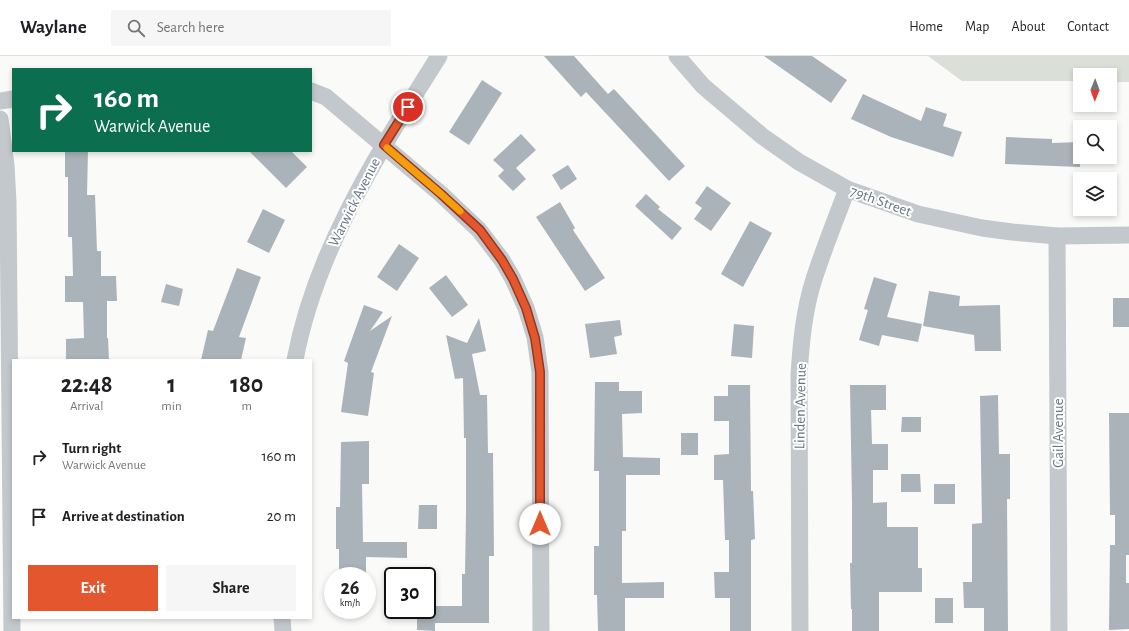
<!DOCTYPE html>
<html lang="en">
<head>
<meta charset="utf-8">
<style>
  body { margin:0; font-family:"Alegreya Sans",sans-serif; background:#f6f6f6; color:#202124; height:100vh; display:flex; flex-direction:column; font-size:15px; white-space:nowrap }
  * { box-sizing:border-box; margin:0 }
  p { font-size:13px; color:#757577 }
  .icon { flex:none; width:22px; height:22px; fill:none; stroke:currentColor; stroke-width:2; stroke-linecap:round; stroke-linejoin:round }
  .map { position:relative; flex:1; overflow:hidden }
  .drawer { position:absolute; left:12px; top:303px; width:300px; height:260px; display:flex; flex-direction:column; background:#fff; border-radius:0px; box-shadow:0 2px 6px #0003 }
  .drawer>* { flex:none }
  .top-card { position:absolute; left:12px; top:12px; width:300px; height:84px; border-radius:0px; box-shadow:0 2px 6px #0003; background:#0b6e4f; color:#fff; overflow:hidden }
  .needle { width:26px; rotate:181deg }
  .buttons { position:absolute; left:1073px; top:12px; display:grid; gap:8px }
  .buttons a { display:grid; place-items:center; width:44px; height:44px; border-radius:0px; background:#fff; box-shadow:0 2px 6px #0003; font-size:20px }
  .speed { position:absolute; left:324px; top:511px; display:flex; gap:8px; font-size:20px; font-weight:700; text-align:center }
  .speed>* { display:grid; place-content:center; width:52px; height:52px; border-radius:50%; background:#fff; box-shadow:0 2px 6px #0003; line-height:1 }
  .speed small { font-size:10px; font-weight:400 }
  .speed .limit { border:2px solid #111; border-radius:6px; background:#fff; color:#111 }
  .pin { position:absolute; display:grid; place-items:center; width:34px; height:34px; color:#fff; margin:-17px; border:2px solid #fff; border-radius:50%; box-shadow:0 1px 4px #0007 }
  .me { position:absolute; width:44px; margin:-22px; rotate:0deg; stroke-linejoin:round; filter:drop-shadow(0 0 3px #0008) }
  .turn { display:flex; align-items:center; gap:14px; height:84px; padding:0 16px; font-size:18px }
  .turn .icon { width:52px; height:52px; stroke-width:2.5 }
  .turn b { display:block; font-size:28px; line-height:34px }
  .eta { display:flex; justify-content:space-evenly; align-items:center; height:68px; text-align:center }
  .eta b { font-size:24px; font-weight:700; line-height:28px }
  .cta { display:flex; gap:8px; margin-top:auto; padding:8px 16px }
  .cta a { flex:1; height:46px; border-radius:0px; background:#e4572e; color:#fff; font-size:16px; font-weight:700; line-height:46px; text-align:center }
  .cta a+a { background:#f6f6f6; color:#202124 }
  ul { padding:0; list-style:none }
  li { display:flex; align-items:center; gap:12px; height:60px; padding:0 16px }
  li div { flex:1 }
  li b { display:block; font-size:15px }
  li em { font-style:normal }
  header { display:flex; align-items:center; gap:24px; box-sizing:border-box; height:56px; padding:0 20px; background:#fff; border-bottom:1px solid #e0e0e0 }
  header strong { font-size:19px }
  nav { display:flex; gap:22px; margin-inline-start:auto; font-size:14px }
  .search { width:280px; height:36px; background:#f6f6f6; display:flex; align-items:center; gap:10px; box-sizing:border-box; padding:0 14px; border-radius:0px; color:#757577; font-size:15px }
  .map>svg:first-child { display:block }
  .green { fill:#dadfd7 }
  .building { fill:#aab3b9 }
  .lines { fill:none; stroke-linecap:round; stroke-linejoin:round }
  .minor { stroke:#c3c8cc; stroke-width:17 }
  .route-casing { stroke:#94391e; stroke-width:10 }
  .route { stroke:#e4572e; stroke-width:7 }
  .slow { stroke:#f59e0b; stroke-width:7 }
  .labels { text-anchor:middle; stroke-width:4; stroke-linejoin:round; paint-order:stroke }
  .street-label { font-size:15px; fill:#657683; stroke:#fff }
</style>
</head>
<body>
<header>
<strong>Waylane</strong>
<div class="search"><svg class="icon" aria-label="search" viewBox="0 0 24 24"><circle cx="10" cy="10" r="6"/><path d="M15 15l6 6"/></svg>Search here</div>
<nav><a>Home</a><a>Map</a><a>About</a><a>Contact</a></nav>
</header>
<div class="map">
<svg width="1129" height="575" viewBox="0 0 1129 575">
  <rect width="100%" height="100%" fill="#fafaf8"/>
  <!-- green -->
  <polygon class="green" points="928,0 1129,0 1129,26 1110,26 1110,19 1080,19 1080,25 962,25"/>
  <!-- building -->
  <g class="building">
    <polygon points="544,0 574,0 608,38 614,33 685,110 669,125 586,36 581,41"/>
    <polygon points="764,0 812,0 847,24 831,47"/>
    <polygon points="482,24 502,37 469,89 449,76"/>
    <polygon points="863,38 921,65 926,51 947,58 943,70 962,76 953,101 891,81 851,63"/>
    <polygon points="521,78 536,94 516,112 526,123 513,135 498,120 504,114 493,104"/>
    <polygon points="1006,81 1052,83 1052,87 1080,86 1080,111 1005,108"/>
    <polygon points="65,95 88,95 87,139 95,139 97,195 101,195 101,220 116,220 117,245 107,245 107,282 108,282 109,304 66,304 66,283 84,282 83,246 65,246 65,220 73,220 72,181 68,181 68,121 65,121"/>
    <polygon points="249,95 291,95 307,111 286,132"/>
    <polygon points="568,109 577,123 561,134 552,119"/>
    <polygon points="707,130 731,147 711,175 694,163 702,152 695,147"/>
    <polygon points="646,138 660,151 658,153 682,172 672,184 635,150"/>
    <polygon points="560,146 575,172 573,174 605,222 585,235 536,161"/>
    <polygon points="263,153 285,164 269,197 247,186"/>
    <polygon points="750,165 772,177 743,231 721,218"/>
    <polygon points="399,188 419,202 397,235 377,221"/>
    <polygon points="237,212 261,221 239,281 246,282 241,304 201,304 208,274 213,275"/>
    <polygon points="446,219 468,249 452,261 429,232"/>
    <polygon points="874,221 897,228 887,261 922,268 918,286 882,279 879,290 859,284 868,254 864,253"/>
    <polygon points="166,228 183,233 179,250 161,246"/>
    <polygon points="929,235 960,240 959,250 1000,249 1001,295 975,295 974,279 923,270"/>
    <rect x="1113" y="242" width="16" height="29"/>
    <polygon points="364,249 383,256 370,275 392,260 371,316 374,317 368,360 341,356 348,307 344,305"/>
    <polygon points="479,262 486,295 472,298 480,339 487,339 488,397 493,397 494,500 489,500 489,567 435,567 435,575 417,574 417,554 427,554 427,550 462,550 462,518 465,518 466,457 466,382 464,382 463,322 455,323 446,279 467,287"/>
    <polygon points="620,264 622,279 614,281 617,298 590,302 585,268"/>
    <polygon points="734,268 754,270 752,302 731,300"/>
    <polygon points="595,326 619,326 619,335 642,335 642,357 622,358 623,401 660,402 660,419 626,419 626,475 622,475 622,527 664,526 664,542 625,542 625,575 598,575 597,539 594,539 594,490 599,490 599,415 594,415"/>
    <polygon points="728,329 750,329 751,435 753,435 755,483 751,484 751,575 730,575 730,542 715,542 714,516 729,516 729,484 725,484 723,424 714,424 714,399 729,398 729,365 714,365 714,340 728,340"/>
    <polygon points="850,329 886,329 886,354 871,354 872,388 888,388 888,414 873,414 873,447 887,446 887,471 918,471 918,512 922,512 922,536 879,536 879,575 852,575 852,553 851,553 850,507 852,507 852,447"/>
    <polygon points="998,339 999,398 1010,398 1010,443 1007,443 1008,575 984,575 984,552 964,552 963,526 972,526 972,468 982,467 980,340"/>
    <polygon points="1109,357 1129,357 1129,499 1126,499 1126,527 1129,527 1129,573 1109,574 1110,489 1115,489 1115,459 1110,459"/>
    <polygon points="902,361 921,361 921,376 901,376"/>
    <rect x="681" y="377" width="17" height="22"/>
    <polygon points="369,385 369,428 362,428 363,486 407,486 407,502 366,501 366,520 339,520 339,493 336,493 336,451 340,451 341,386"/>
    <polygon points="901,418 920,418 921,436 901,436"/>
    <rect x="934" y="428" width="21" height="20"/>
    <polygon points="419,449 437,449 437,473 418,473"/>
    <rect x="935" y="542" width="18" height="25"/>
  </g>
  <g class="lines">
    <!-- minor -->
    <g class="minor">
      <polyline points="677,0 703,30 762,80 799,106 847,133 918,158 982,172 1012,176 1057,180 1129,179"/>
      <polyline points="311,35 326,41 441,138 479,174 502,204 513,223 526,252 535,281 540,316 541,575"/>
      <polyline points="0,45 13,43"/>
      <polyline points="0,63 6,109 8,146 12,575"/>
      <polyline points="1057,180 1059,575"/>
      <path d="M295 304C316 192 380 95 439 0"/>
      <polyline points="282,562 283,575"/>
      <path d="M800 575 799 319C801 287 804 254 814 223 824 192 836 163 847 133"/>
    </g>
  </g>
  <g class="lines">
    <defs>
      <polyline id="route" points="408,51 384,89 441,138 480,174 502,204 513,223 526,252 535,282 540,316 540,468"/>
    </defs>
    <!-- route casing -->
    <use href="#route" class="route-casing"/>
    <!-- route -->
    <use href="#route" class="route"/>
    <!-- slow -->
    <polyline class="slow" points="387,92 441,138 460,155"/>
  </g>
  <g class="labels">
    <!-- street labels -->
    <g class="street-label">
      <text transform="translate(881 145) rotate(20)" y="5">79th Street</text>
      <text transform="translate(354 146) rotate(-63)" y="5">Warwick Avenue</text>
      <text transform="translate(800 350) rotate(-89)" y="5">Linden Avenue</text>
      <text transform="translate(1058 377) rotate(-90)" y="5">Gail Avenue</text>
    </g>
  </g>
</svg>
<div class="buttons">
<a><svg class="needle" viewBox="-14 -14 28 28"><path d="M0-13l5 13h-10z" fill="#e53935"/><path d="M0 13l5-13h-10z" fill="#757577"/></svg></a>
<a><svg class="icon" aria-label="search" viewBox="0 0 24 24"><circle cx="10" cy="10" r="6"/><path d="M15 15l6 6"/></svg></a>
<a><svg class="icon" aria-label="layers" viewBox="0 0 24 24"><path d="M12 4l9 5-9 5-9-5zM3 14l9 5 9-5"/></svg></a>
</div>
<div class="speed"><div>26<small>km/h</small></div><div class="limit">30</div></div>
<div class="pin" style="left:408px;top:51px;background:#d93025"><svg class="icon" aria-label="arrive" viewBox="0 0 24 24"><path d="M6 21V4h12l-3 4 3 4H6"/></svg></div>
<svg class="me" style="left:540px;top:468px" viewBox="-20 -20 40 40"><circle r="19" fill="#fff"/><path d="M0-13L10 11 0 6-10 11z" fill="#e4572e"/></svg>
<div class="top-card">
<div class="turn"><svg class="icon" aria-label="right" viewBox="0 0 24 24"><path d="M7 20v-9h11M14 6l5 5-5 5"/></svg><div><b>160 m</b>Warwick Avenue</div></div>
</div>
<section class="drawer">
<div class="eta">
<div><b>22:48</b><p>Arrival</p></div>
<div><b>1</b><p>min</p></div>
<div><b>180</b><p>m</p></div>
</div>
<ul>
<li><svg class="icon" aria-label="right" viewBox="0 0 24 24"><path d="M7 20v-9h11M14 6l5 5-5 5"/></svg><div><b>Turn right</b><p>Warwick Avenue</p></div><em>160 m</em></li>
<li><svg class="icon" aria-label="arrive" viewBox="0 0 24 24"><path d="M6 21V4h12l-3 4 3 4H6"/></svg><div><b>Arrive at destination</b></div><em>20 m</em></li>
</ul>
<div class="cta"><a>Exit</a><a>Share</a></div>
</section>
</div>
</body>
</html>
